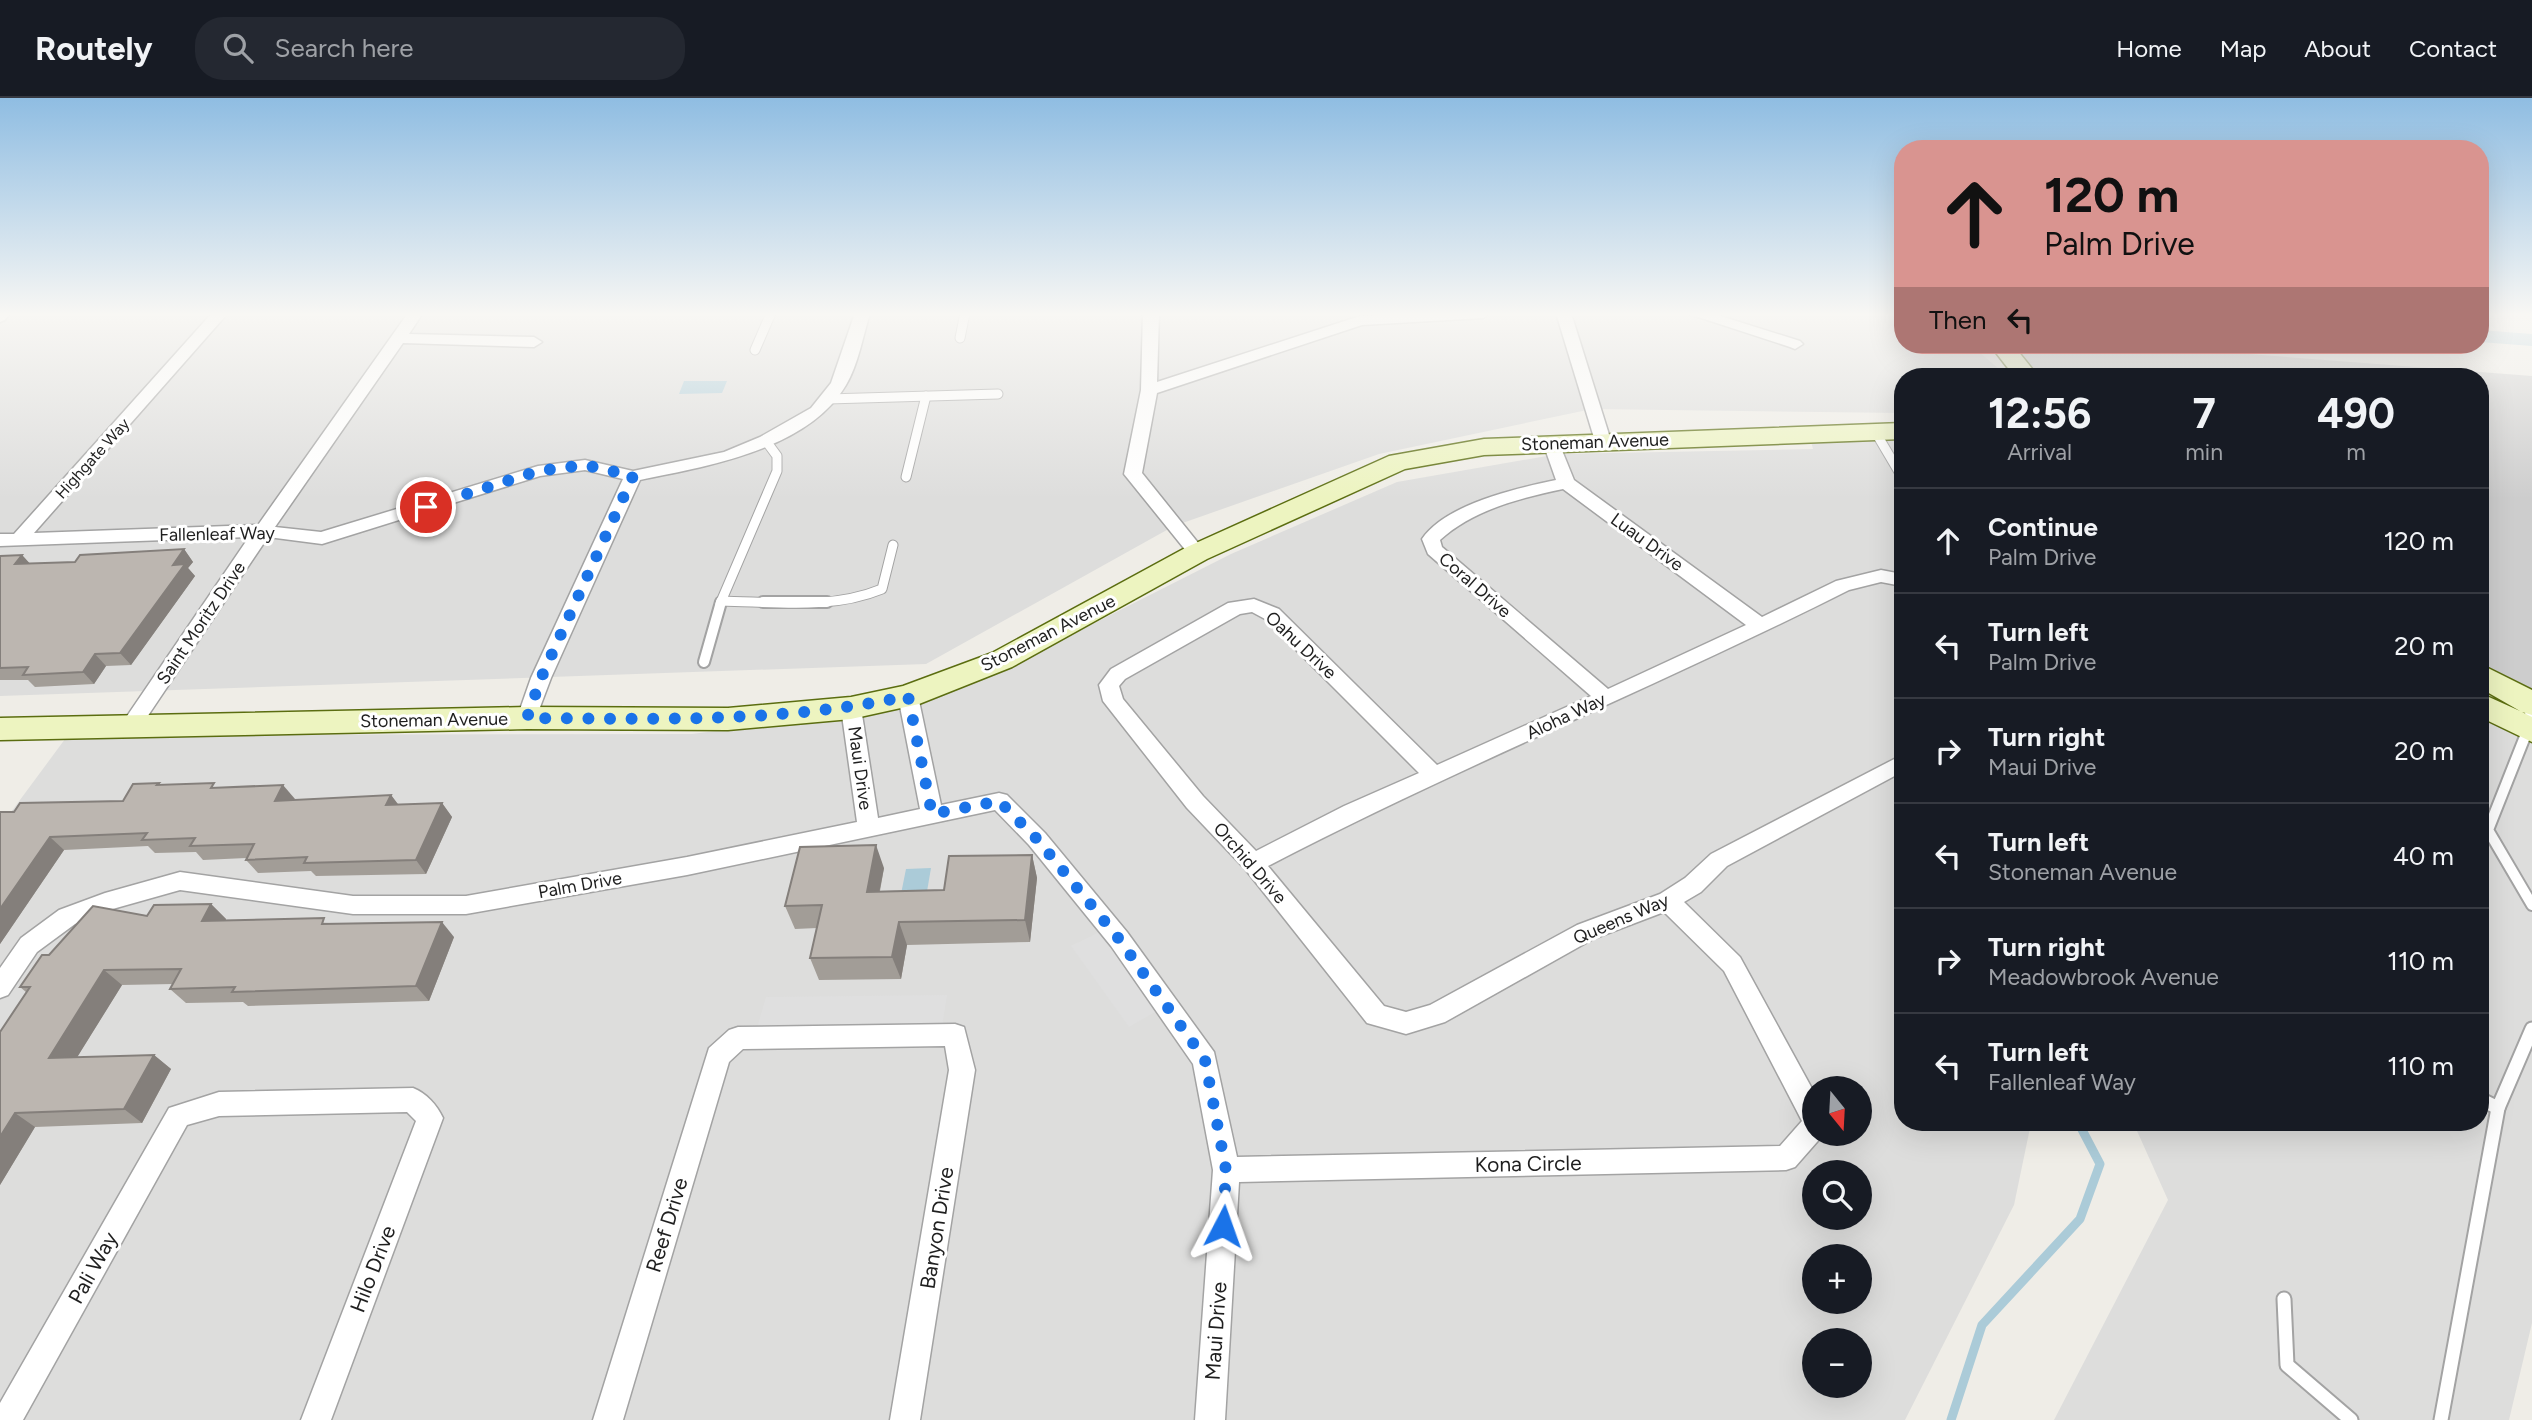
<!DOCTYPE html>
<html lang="en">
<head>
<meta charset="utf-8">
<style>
  body { margin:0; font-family:Figtree,sans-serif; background:#242831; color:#f1f3f6; height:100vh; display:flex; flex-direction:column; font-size:26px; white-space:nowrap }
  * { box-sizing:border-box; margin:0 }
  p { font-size:23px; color:#9ea1a6 }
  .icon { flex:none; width:38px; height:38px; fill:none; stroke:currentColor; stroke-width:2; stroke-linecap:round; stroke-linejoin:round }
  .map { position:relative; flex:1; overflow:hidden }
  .details { position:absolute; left:1894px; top:270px; width:595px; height:763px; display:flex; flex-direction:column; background:#171b24; border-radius:28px; box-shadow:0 7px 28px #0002 }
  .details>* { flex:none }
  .hud { position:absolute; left:1894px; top:42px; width:595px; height:214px; border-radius:28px; box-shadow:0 7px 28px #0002; background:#d99490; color:#111; overflow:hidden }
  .needle { width:46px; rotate:162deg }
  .buttons { position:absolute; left:1802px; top:978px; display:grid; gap:14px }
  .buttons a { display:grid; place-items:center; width:70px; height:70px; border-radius:50%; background:#171b24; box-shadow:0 7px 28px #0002; font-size:35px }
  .pin { position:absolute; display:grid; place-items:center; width:60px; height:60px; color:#fff; margin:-30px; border:4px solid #fff; border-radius:50%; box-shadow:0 2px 7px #0007 }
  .me { position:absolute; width:77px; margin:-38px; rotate:4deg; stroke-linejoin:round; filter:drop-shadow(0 0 5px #0008) }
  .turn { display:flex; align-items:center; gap:24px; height:147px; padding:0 35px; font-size:32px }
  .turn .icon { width:91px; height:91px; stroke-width:2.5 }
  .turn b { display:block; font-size:49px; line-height:60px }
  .then { display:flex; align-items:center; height:66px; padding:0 35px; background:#0003; gap:14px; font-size:26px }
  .eta { display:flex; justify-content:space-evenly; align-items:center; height:119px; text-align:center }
  .eta b { font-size:42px; font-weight:700; line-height:49px }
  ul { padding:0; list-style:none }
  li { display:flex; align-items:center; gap:21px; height:105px; padding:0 35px; border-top:2px solid #363941 }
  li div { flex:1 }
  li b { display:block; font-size:26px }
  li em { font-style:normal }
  header { display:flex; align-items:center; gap:42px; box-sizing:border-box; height:98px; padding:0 35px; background:#171b24; border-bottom:2px solid #363941 }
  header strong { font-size:33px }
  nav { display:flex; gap:38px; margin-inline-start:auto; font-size:24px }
  .search { width:490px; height:63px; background:#242831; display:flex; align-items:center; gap:18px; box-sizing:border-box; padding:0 24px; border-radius:28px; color:#9ea1a6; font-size:26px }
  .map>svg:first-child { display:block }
  .residential { fill:#dddddc; fill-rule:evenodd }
  .religious { fill:#cdcdcd }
  .parking { fill:#dfdfdf }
  .water { fill:#abcbd8 }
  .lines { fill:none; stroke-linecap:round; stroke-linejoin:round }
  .stream { stroke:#abcbd8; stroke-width:9 }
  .canal { fill:#abcbd8; fill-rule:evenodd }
  .lane-far2-casing { stroke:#a3a3a3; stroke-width:11 }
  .lane-far1-casing { stroke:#a3a3a3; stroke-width:14 }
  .lane-casing { stroke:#a3a3a3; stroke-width:17 }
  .street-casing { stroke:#a3a3a3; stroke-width:3 }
  .secondary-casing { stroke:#5b6d10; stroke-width:3 }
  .lane-far2 { stroke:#fff; stroke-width:9 }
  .lane-far1 { stroke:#fff; stroke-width:10 }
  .lane { stroke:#fff; stroke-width:13 }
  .street { fill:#fff; fill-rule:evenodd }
  .secondary { fill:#edf4c0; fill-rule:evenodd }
  .wall { fill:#a29d97 }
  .shaded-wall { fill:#847f7b }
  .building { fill:#bcb6b0; stroke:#847f7b; stroke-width:2 }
  .route { stroke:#1a73e8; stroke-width:12; stroke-dasharray:0 21.6 }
  .labels { text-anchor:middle; stroke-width:6; stroke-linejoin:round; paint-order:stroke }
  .far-street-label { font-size:16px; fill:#1f1f1f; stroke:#fff }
  .street-label { font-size:18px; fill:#1f1f1f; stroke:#fff }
  .near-street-label { font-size:21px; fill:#1f1f1f; stroke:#fff }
</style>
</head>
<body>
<header>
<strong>Routely</strong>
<div class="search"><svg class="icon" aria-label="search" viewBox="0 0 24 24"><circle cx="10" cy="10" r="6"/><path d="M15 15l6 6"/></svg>Search here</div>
<nav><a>Home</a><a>Map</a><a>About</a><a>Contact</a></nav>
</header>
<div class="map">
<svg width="2532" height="1322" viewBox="0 0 2532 1322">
  <rect width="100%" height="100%" fill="#efede7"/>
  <!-- residential -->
  <g class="residential">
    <polygon points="0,215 1902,215 1902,247 1971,247 2007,278 1902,278 1902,315 1592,311 1379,356 1174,428 926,566 0,598"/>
    <path d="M1902 337V1024H2025L2030 1030 2014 1107 1905 1322H0V729L68 637 692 636 911 607 1063 541 1231 456 1397 384 1558 356 1813 351 1810 340ZM1815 990H1860V1036H1815ZM1815 1074H1860V1120H1815ZM1815 1158H1860V1204H1815ZM1815 1242H1860V1288H1815Z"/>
    <polygon points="2480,616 2532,642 2532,1225 2509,1322 2054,1322 2168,1102 2133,1024 2480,1024"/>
  </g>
  <!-- religious -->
  <polygon class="religious" points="2012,247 2133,247 2532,278 2532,598 2480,569 2480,278 2046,278 2028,267"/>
  <!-- parking -->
  <g class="parking">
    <polygon points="1112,828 1169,906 1129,929 1071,848"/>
    <polygon points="947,897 940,941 753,944 766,899"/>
  </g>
  <!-- water -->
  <g class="water">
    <polygon points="684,283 727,283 722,295 679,296"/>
    <polygon points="931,770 924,811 898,811 906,771"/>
  </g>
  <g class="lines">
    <!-- stream -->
    <polyline class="stream" points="1951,1322 1982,1227 2080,1121 2100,1066 2078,1024"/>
    <!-- canal -->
    <polygon class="canal" points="2480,232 2532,236 2532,248 2480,244"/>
    <defs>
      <g id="lane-far2">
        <polyline points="960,240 965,215"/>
        <polyline points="755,252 771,215"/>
        <polyline points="828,301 998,296"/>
        <polyline points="1876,335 1902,379"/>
        <polyline points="906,379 926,298"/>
        <path d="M721 503C775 504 831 512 882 491L893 447"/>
        <polyline points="720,506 777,373 777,358 766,343"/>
      </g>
      <g id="lane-far1">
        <polyline points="763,504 827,504"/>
        <polyline points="704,564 721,504"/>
        <polyline points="2532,603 2528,631 2488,732 2532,807"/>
      </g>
      <g id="lane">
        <polyline points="2480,1001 2498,1010 2532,931"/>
        <polyline points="2284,1201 2287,1267 2351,1322"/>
        <polyline points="2441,1322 2498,1010"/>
      </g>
      <g id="street">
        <polygon points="0,215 10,215 5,222 0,224"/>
        <path d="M212 215H228L34 435 258 427 408 215H423L409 236 534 239 542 244 534 249 403 245 275 429 321 434 538 368 585 362 633 373 724 354 760 339 811 310 831 285 855 215H870C863 238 858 267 846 287 808 352 707 368 640 382L551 580 534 625 527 628 520 625 517 620 531 580 623 381 585 372 540 378 322 446 268 439 137 634 130 637 123 634 120 629 123 624 249 439 0 448V436H14Z"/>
        <polygon points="1143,215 1159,215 1157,284 1360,218 1490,215 1483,220 1362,227 1157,295 1142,375 1203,451 1206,455 1203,459 1191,459 1124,376 1141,292"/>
        <polygon points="1556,215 1571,215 1611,343 1609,347 1597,347 1595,343"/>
        <polygon points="1686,215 1711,215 1800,243 1803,246 1795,251 1790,249"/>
        <path d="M1551 340 1559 345 1574 382 1762 519 1836 483 1881 472 1902 476V488L1881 484 1849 492C1657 589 1458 669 1268 768L1384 908 1406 914 1430 907 1577 827 1660 796 1685 780 1711 756 1902 657V674L1727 768 1701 794 1684 804 1740 859 1815 996V1036H1824L1795 1069 1786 1072 1239 1084 1225 1322H1195L1213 1072 1193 966 1111 848 1029 747 995 712 687 777 466 816H353L180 792 109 812 75 826 37 854 8 897 0 900V870L21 840 59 812 105 795 180 774 353 798H466L687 759 857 724 841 610 844 605 851 603 858 605 861 610 878 720 920 711 898 598 901 593 908 591 915 593 918 598 941 707 999 695 1007 697 1045 735 1127 834 1214 954 1237 1059 1780 1048 1802 1023 1724 873 1664 814 1593 841 1445 924 1406 936 1367 925 1245 771 1187 710 1103 603 1099 587 1111 571 1228 505 1254 501 1279 511 1437 667 1591 598 1428 456 1422 441C1446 406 1517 390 1556 382L1543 345ZM1563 391 1746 527 1608 591 1442 449 1440 442C1473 412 1520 400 1563 391ZM1252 514 1265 521 1419 675 1344 708 1256 753 1203 698 1123 601 1119 588 1125 581 1240 516Z"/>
        <polygon points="955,926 964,929 975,972 920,1322 890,1322 949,972 945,948 743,951 729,964 623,1322 593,1322 709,950 729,932 738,929"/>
        <path d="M413 990C426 995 437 1007 443 1020L331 1322H301L416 1023 407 1014 219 1018 187 1027 23 1322H0V1305L169 1010 219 994Z"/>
      </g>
      <g id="secondary">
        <polygon points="1990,247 2013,247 2038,278 2014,278"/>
        <polygon points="1902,325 1902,341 1484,357 1405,371 1207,461 1012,569 919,606 851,621 728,632 527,631 0,642 0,620 527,609 728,610 851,599 903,588 992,555 1187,449 1389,358 1484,341"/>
        <polygon points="2480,566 2532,592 2532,617 2522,614 2532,619 2532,644 2480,619 2480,595 2520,613 2480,590"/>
      </g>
    </defs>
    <!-- lane-far2 casing -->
    <use href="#lane-far2" class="lane-far2-casing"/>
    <!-- lane-far1 casing -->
    <use href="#lane-far1" class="lane-far1-casing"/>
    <!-- lane casing -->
    <use href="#lane" class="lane-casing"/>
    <!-- street casing -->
    <use href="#street" class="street-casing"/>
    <!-- secondary casing -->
    <use href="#secondary" class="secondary-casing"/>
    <!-- lane-far2 -->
    <use href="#lane-far2" class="lane-far2"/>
    <!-- lane-far1 -->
    <use href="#lane-far1" class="lane-far1"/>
    <!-- lane -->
    <use href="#lane" class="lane"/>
    <!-- street -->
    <use href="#street" class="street"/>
    <!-- secondary -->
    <use href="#secondary" class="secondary"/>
  </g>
  <!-- wall -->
  <g class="wall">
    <polygon points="184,451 193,464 188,470 195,478 131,567 106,568 94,586 35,589 28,582 0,582 0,458 22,457 30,466 75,464"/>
    <polygon points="159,685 161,687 219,690 295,701 294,702 391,697 398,707 442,705 452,719 426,776 316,778 311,773 258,775 246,762 246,760 203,762 196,754 155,755 148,748 64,752 0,846 0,714 123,703"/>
    <polygon points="1032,757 1037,780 1030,844 907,847 901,881 819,882 810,860 817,830 795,831 785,808 884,770 880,793 944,792"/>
    <polygon points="211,806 226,821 226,822 329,825 454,839 429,903 248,908 243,904 186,905 170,891 173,886 122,887 77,959 154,957 171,971 142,1025 35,1029 0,1087 26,894 20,889 49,857 147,818"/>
  </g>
  <!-- shaded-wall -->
  <g class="shaded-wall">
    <polygon points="184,451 193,464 188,470 195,478 131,567 120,555 173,467"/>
    <polygon points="22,457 33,469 15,466"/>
    <polygon points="95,556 106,568 94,586 83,574"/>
    <polygon points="283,687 295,701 286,717 275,703"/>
    <polygon points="391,697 401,710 386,707"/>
    <polygon points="442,705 452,719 426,776 416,762"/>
    <polygon points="50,739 64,752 0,846 0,811"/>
    <polygon points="876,747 884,770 875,816 867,794"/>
    <polygon points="1032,757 1037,780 1030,844 1025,822"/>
    <polygon points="211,806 226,821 217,838 202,823"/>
    <polygon points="442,824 454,839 429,903 416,888"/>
    <polygon points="899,824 907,847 901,881 892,859"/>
    <polygon points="104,872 122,887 68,974 49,960"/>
    <polygon points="154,957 171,971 142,1025 124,1011"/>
    <polygon points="15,1015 35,1029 0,1087 0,1039"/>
  </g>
  <!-- building -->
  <g class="building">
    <polygon points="184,451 173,467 185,466 120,555 95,556 83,574 23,577 28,569 0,570 0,458 22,457 15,466 75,464 80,457"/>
    <polygon points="159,685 157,687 214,685 211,690 283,687 275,703 391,697 386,707 442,705 416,762 304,765 307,759 246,762 254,746 190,748 195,740 142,742 147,735 50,739 0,811 0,714 14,714 20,705 123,703 133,686"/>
    <polygon points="876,747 867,794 944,792 949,758 1032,757 1025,822 899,824 892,859 810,860 822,807 785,808 800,749"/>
    <polygon points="211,806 202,823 324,820 322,826 442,824 416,888 232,894 235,889 170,891 181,871 104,872 49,960 154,957 124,1011 15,1015 0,1039 0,934 30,889 20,889 42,857 49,857 93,808 147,818 154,807"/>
  </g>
  <!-- sky -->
  <linearGradient id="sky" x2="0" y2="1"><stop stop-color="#8fbde2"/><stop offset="0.54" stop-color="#f8f7f4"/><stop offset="1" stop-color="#f8f7f4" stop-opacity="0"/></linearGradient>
  <rect width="2532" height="401" fill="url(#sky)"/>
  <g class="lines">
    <!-- route -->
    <path class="route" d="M426 409 538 373 585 367 633 378 541 580 527 620C655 621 782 625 908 598L932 716 999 703 1037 741 1119 841 1205 962 1226 1072 1223 1128"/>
  </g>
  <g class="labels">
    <!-- far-street labels -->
    <g class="far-street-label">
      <text transform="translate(92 360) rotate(-48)" y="6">Highgate Way</text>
    </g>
    <!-- street labels -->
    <g class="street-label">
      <text transform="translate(1595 344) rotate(-2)" y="6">Stoneman Avenue</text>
      <text transform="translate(217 436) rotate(-1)" y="6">Fallenleaf Way</text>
      <text transform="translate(1647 444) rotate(36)" y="6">Luau Drive</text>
      <text transform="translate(1475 487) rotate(41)" y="6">Coral Drive</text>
      <text transform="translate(201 525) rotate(-56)" y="6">Saint Moritz Drive</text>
      <text transform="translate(1048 535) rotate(-27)" y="6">Stoneman Avenue</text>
      <text transform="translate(1301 547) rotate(43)" y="6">Oahu Drive</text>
      <text transform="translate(1566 618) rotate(-25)" y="6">Aloha Way</text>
      <text transform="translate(434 622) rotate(-1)" y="6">Stoneman Avenue</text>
      <text transform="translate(860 670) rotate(82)" y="6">Maui Drive</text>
      <text transform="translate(1250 765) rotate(49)" y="6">Orchid Drive</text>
      <text transform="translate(580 787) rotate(-10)" y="6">Palm Drive</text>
      <text transform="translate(1621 821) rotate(-23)" y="6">Queens Way</text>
    </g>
    <!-- near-street labels -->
    <g class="near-street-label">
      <text transform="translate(1528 1066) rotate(-1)" y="7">Kona Circle</text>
      <text transform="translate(667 1127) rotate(-73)" y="7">Reef Drive</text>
      <text transform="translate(937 1130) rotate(-81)" y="7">Banyon Drive</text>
      <text transform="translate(93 1170) rotate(-61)" y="7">Pali Way</text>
      <text transform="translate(373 1171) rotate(-69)" y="7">Hilo Drive</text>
      <text transform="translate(1216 1233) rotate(-86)" y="7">Maui Drive</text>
    </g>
  </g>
</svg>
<div class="buttons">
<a><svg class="needle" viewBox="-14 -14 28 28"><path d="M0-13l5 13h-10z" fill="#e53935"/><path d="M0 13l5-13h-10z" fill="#9ea1a6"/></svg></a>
<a><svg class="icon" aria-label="search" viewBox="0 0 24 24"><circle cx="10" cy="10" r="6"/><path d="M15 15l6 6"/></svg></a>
<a>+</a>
<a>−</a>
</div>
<div class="pin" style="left:426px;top:409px;background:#d93025"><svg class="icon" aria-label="arrive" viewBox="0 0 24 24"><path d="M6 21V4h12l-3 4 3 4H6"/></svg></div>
<svg class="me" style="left:1223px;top:1128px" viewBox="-20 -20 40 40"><path d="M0-17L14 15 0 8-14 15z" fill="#1a73e8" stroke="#fff" stroke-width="4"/></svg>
<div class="hud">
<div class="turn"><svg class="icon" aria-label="ahead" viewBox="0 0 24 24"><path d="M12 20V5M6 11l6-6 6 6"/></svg><div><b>120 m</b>Palm Drive</div></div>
<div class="then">Then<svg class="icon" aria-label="left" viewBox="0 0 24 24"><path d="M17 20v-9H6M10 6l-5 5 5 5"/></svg></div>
</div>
<section class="details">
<div class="eta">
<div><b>12:56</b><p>Arrival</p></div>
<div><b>7</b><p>min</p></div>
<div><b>490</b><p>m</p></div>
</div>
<ul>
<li><svg class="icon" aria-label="ahead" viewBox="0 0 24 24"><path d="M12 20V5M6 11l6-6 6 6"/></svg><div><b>Continue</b><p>Palm Drive</p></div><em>120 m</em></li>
<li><svg class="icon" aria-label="left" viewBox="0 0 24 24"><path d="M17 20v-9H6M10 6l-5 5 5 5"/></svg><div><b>Turn left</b><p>Palm Drive</p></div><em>20 m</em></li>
<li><svg class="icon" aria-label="right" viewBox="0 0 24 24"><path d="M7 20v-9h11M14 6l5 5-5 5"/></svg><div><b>Turn right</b><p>Maui Drive</p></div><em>20 m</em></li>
<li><svg class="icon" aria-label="left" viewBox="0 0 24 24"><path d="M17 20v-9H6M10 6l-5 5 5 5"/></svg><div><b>Turn left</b><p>Stoneman Avenue</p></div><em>40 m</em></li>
<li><svg class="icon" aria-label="right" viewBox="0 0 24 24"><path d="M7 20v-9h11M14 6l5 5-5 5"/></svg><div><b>Turn right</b><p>Meadowbrook Avenue</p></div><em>110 m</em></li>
<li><svg class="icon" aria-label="left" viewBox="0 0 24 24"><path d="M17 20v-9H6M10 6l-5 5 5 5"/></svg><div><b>Turn left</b><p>Fallenleaf Way</p></div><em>110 m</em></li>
</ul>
</section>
</div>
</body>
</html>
